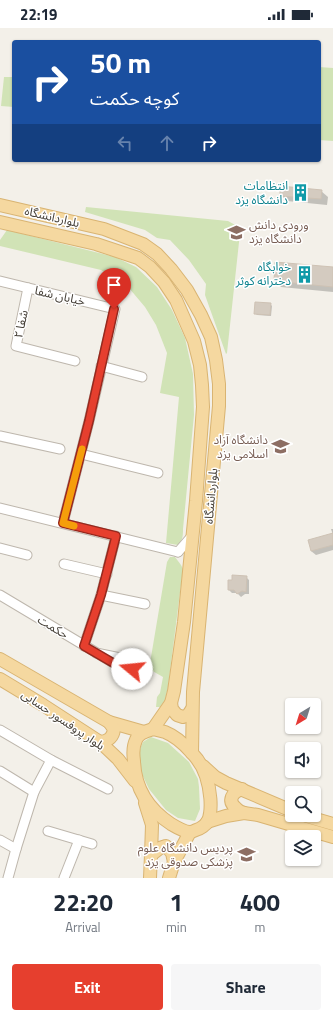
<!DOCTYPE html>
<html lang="en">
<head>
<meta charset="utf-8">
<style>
  body { margin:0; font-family:"Titillium Web","Noto Sans Arabic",sans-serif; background:#f6f6f7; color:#1f2937; height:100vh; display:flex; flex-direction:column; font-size:15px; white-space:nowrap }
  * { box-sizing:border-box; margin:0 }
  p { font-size:13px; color:#747a83 }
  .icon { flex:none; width:22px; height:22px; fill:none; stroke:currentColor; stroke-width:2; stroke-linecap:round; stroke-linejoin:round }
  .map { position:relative; height:850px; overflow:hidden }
  .details { display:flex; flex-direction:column; background:#fff; flex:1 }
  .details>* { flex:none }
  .hud { position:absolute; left:12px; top:12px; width:309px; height:122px; border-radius:4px; box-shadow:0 1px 3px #0004; background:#1a4fa0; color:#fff; overflow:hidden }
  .needle { width:26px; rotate:218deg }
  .fabs { position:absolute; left:285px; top:670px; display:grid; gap:8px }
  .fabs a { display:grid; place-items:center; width:36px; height:36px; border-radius:4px; background:#fff; box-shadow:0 1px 3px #0004; font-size:20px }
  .pin { position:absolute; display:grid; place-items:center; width:34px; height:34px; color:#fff; margin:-41px -17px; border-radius:50% 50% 50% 0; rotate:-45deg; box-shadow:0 0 4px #0007 }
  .pin .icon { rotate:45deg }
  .me { position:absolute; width:44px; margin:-22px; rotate:287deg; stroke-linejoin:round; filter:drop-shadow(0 0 3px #0008) }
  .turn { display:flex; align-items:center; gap:14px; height:84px; padding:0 12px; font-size:18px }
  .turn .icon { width:52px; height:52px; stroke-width:2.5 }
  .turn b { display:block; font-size:28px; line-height:34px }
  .lanes { display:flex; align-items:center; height:38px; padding:0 12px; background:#0003; justify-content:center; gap:20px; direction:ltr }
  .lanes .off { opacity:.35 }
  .eta { display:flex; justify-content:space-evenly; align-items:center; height:68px; text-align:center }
  .eta b { font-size:24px; font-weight:700; line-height:28px }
  .primary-button { display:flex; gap:8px; margin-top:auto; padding:8px 12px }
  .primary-button a { flex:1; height:46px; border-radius:4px; background:#e63f2e; color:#fff; font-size:16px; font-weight:700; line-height:46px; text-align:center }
  .primary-button a+a { background:#f6f6f7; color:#1f2937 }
  .status { display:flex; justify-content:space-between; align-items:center; height:28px; padding:0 20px; background:#fff; direction:ltr }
  .status svg { height:11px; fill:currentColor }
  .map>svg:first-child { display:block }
  .green { fill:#d1e3b6 }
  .shadow { fill:#0003 }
  .building { fill:#d4cbc0; stroke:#cec2b4 }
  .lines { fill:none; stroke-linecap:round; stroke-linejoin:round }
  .minor-casing { stroke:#beb7ad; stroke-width:11 }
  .major-casing { stroke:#d9b472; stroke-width:14 }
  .minor { stroke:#fff; stroke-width:9 }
  .major { stroke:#f5d8a0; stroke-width:12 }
  .route-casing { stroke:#96291e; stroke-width:10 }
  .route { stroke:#e63f2e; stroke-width:7 }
  .slow { stroke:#f59e0b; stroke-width:7 }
  .labels { text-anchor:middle; stroke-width:3; stroke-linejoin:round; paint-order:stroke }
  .culture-label { font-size:12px; fill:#0d838f; stroke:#fff; text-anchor:end }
  .street-label { font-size:12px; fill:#464038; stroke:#fff }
  .education-label { font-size:12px; fill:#785e54; stroke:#fff; text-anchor:end }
</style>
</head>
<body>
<div class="status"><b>22:19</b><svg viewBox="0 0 49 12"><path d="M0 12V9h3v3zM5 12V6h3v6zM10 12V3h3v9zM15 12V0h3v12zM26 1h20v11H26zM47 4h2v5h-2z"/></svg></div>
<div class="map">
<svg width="333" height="850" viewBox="0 0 333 850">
  <rect width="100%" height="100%" fill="#f3f0e9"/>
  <!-- green -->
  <g class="green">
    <polygon points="319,39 333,40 333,113 319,112"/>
    <polygon points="4,49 14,49 14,79 1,78"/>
    <polygon points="86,179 228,193 237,198 240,205 227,325 226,326 205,267 206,256 189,232 170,212 157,210 145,202 85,184"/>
    <path d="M7 202 115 229 136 239 157 259 172 282 185 310 193 346 194 387 183 501C183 507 183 512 178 517L166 515 179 369 160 365 167 325 156 297 145 279 129 260 101 242 0 218V212Z"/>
    <polygon points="170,529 175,529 181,537 183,541 168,659 165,672 160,679 156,679 157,669 160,665 163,649 149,641 167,534"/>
    <polygon points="151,709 168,715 189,734 198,751 199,759 200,781 195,793 178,790 166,782 149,761 140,742 139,723 143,714"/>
  </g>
  <!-- shadow -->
  <g class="shadow">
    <polygon points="321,163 328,169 327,177 287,173 281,167"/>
    <polygon points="333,240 333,264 281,259 275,253"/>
    <polygon points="270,276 272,278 271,288 257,287 255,285"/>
    <polygon points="331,501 333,501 333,522 316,527 311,523 333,507"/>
    <polygon points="246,549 249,552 249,566 245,566 241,569 237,565 232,565 229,562"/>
  </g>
  <!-- building -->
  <g class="building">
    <polygon points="280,158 322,162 321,171 280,168"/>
    <polygon points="275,234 333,239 333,259 274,253"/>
    <polygon points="255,274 271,275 270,287 254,286"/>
    <polygon points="333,505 333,517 311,523 308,512"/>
    <polygon points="232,547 247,548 246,564 242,563 237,566 234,562 228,562 228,552 232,552"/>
  </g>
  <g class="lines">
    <defs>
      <g id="minor">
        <polyline points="0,253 115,281 89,393 63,495"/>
        <polyline points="28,260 16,318 75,333"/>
        <polyline points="101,338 142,349"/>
        <polyline points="0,408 60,421"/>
        <polyline points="81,426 158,445"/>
        <polyline points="0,480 178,524"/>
        <polyline points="0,520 27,527"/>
        <polyline points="178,524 192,508"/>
        <polyline points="64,536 107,546"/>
        <path d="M0 567 127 643C132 643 132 640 133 636L130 632 96 625"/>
        <polyline points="101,567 145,576"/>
        <polyline points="84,618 101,567 116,508"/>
        <polyline points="0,702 51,732 34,764 16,821 8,850"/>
        <polyline points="51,732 108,761"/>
        <polyline points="0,743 34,764"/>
        <polyline points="48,803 92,816"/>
        <polyline points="0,812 16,821"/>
        <polyline points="64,850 79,812"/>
      </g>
      <g id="major">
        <polyline points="0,177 104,201 143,216 157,226 171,241 187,262 201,287 211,309 216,332 219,356 219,378 193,664 192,725"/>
        <polyline points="0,194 96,216 138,230 150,239 164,254 176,272 194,313 200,337 202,357 203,379 196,473 184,594 174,663 171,675 153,701"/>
        <polyline points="0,631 109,694 144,704"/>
        <polyline points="0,651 43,677 100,714 118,731 135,753"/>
        <polyline points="171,675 172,681 177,687 183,689 188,687 192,681"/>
        <path d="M153 701C157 702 161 703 165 704 175 708 184 716 191 724 198 731 203 739 206 748 210 760 213 781 208 793 206 797 200 801 196 802 194 803 192 804 190 804 184 804 176 799 171 796 148 781 135 760 134 733 133 726 133 718 136 712 138 705 147 703 153 701Z"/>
        <path d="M100 714C108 713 113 710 114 701L109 694"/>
        <polyline points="203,738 215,749 226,755 292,783"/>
        <path d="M242 761C232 764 227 773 236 780 238 783 241 784 244 785"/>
        <polyline points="145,775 152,797 151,827 150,850"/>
        <polyline points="302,787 333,796"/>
        <polyline points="207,794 226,788 244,785 258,787 333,809"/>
        <polyline points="151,827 160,820 166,818 172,825 174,834"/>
        <polyline points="169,850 174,834 190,804"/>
      </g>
    </defs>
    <!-- minor casing -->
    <use href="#minor" class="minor-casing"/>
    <!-- major casing -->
    <use href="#major" class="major-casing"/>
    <!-- minor -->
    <use href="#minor" class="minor"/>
    <!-- major -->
    <use href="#major" class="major"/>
  </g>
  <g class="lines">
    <defs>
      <polyline id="route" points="114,281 89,393 63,495 116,508 101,567 84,618 127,643 130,643 132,641"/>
    </defs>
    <!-- route casing -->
    <use href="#route" class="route-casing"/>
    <!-- route -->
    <use href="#route" class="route"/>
    <!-- slow -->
    <polyline class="slow" points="74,498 63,495 82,421"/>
  </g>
  <!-- icons -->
  <defs>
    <symbol id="building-bare" viewBox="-9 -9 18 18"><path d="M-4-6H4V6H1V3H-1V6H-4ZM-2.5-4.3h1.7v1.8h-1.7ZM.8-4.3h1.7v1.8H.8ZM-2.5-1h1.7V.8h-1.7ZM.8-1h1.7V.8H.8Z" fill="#0f9aa8" stroke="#fff" stroke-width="2.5" paint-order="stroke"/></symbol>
    <symbol id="university-bare" viewBox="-9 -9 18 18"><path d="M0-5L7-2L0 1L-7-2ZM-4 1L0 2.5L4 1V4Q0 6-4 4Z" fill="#8d6e63" stroke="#fff" stroke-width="2.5" paint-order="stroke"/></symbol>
  </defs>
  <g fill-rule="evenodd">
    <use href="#building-bare" x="288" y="152" width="25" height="25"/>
    <use href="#university-bare" x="224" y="192" width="25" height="25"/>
    <use href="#building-bare" x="292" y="234" width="25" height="25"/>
    <use href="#university-bare" x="268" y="406" width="25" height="25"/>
    <use href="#university-bare" x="234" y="814" width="25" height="25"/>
  </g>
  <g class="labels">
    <!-- culture labels -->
    <g class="culture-label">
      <text x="288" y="162">انتظامات<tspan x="288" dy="14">دانشگاه یزد</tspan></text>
      <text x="291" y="243">خوابگاه<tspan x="291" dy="14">دخترانه کوثر</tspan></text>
    </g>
    <!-- street labels -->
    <g class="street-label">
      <text transform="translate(52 189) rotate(13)" y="4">بلواردانشگاه</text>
      <text transform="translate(60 268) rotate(13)" y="4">خیابان شفا</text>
      <text transform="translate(21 296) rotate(-78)" y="4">شفا ۲</text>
      <text transform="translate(211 468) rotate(-85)" y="4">بلواردانشگاه</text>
      <text transform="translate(53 599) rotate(31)" y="4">حکمت</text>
      <text transform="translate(63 692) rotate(34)" y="4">بلوار پروفسور حسابی</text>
    </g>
    <!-- education labels -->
    <g class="education-label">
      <text x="249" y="201" text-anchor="start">ورودی دانش<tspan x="249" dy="14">دانشگاه یزد</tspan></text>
      <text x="268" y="416">دانشگاه آزاد<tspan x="268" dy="14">اسلامی یزد</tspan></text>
      <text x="233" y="824">پردیس دانشگاه علوم<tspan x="233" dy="14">پزشکی صدوقی یزد</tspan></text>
    </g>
  </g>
</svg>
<div class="fabs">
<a><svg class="needle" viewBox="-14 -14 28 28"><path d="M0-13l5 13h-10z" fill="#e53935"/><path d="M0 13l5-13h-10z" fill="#747a83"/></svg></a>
<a><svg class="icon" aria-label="sound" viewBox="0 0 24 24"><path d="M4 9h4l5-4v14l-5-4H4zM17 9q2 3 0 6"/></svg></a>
<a><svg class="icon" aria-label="search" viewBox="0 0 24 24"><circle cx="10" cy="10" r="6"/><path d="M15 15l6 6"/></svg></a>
<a><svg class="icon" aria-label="layers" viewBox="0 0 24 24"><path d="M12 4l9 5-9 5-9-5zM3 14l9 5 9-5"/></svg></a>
</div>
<div class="pin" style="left:114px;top:281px;background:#d93025"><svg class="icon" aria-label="arrive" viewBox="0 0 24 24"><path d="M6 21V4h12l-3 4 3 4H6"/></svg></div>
<svg class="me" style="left:132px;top:641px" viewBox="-20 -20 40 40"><circle r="19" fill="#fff"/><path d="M0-13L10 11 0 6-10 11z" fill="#e63f2e"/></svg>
<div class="hud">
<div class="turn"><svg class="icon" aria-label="right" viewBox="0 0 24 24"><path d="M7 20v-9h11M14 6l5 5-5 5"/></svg><div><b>50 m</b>کوچه حکمت</div></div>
<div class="lanes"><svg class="icon off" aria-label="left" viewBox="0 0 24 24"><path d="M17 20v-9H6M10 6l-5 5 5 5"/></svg><svg class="icon off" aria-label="ahead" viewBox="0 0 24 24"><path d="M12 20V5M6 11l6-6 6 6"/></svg><svg class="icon" aria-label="right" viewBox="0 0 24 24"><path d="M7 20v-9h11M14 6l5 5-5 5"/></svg></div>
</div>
</div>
<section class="details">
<div class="eta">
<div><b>22:20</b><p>Arrival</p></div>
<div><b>1</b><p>min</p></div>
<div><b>400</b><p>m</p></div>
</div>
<div class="primary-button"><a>Exit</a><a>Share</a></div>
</section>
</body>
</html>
